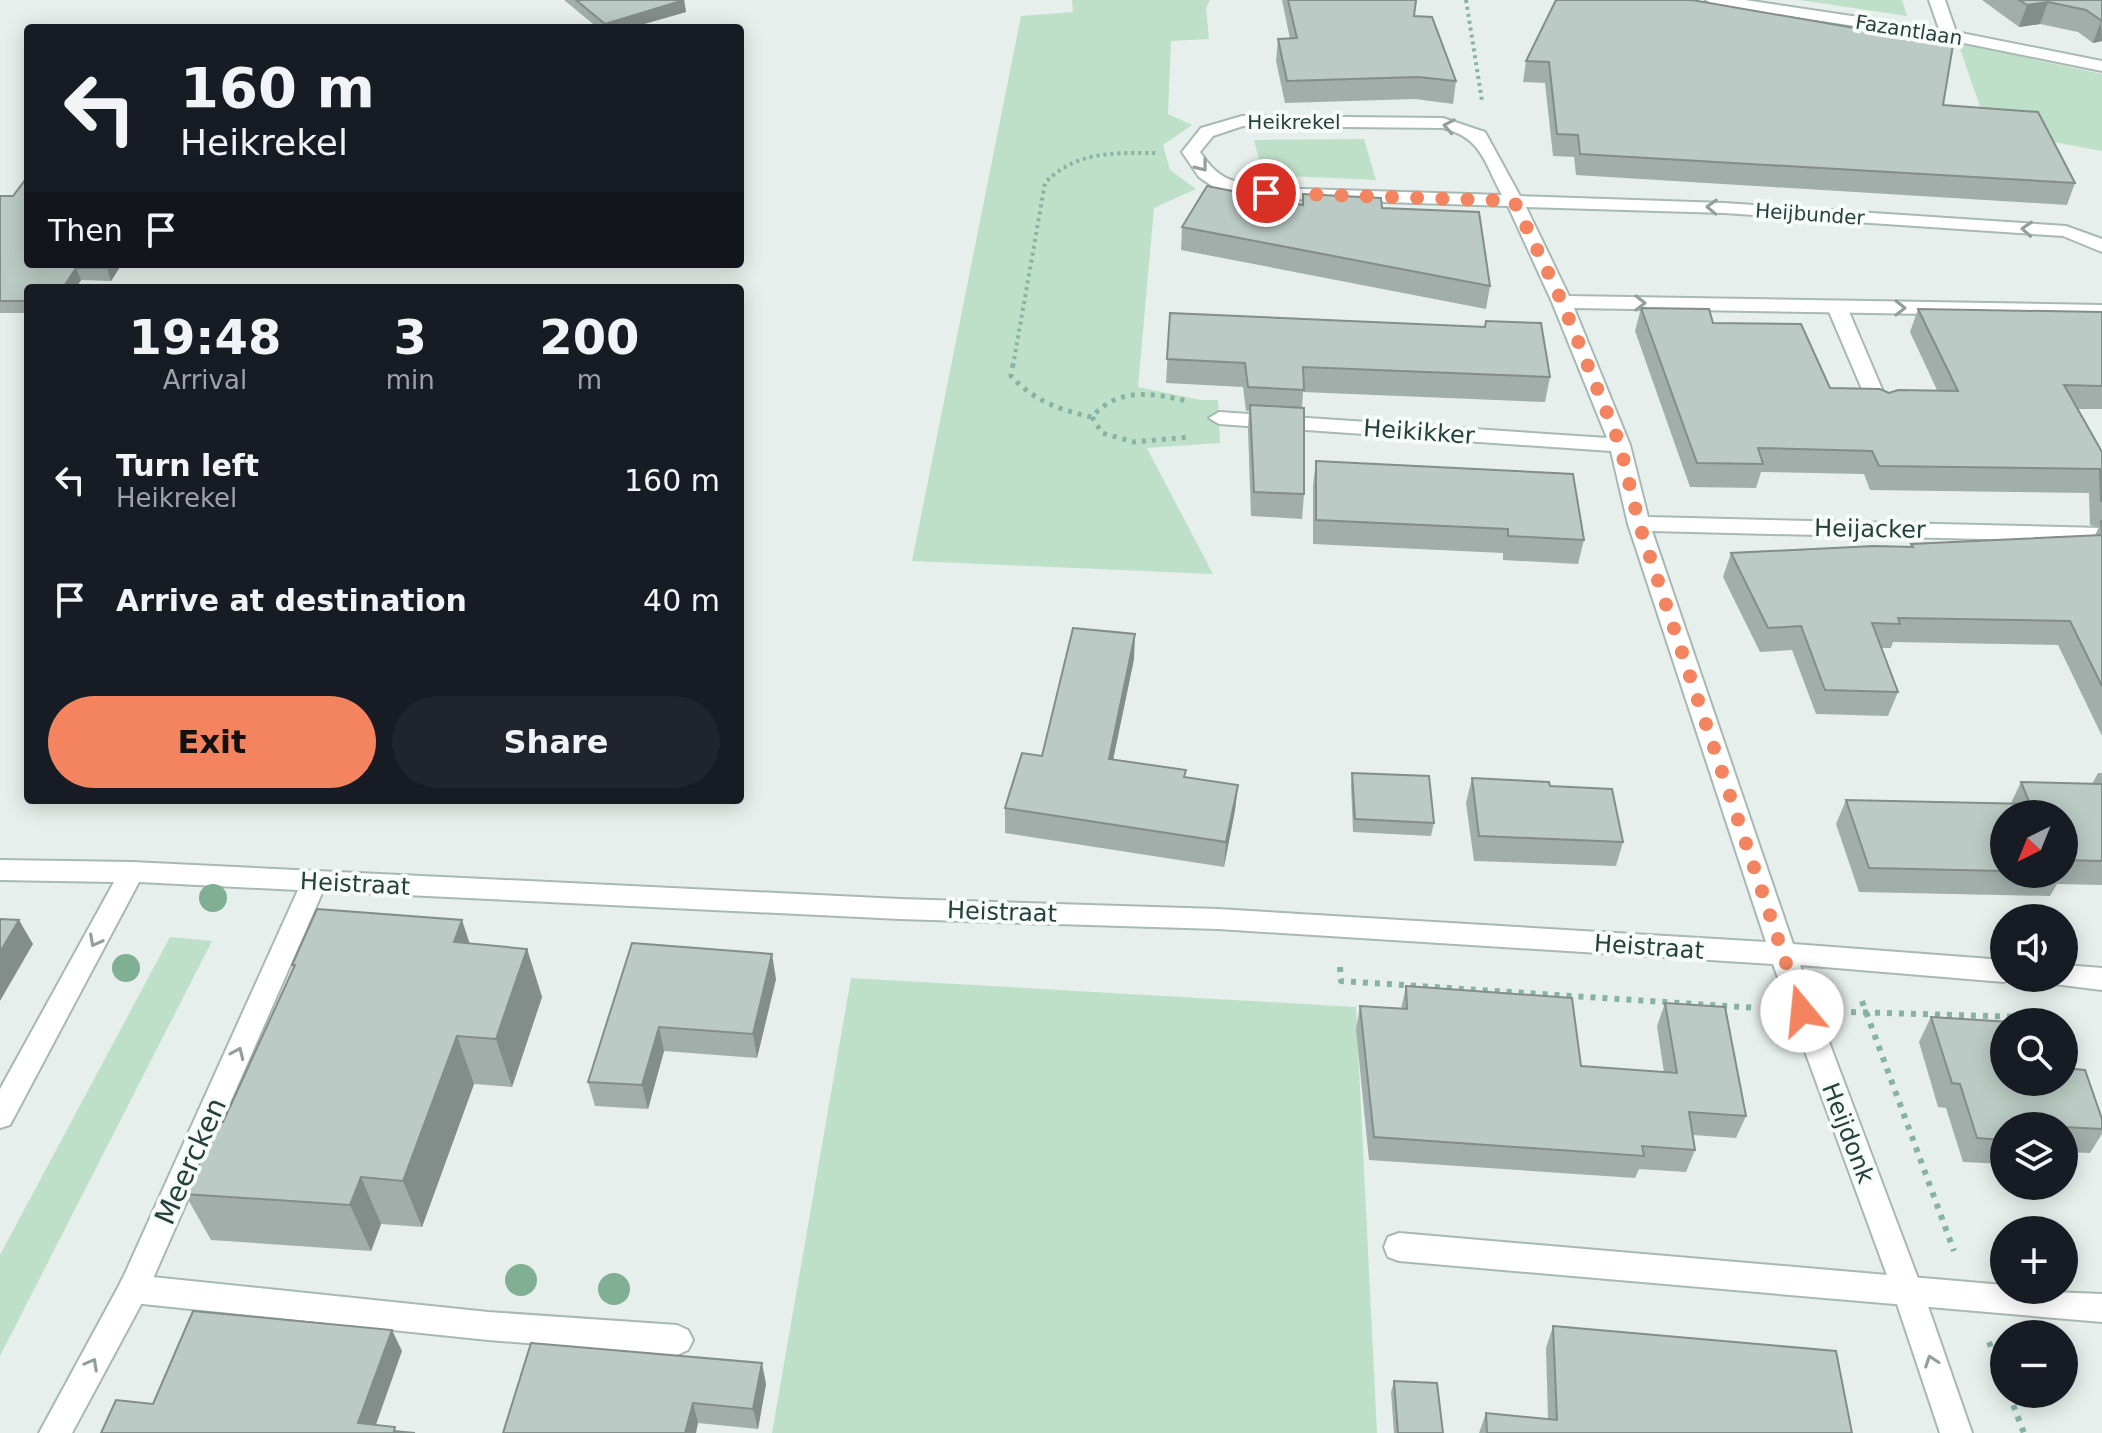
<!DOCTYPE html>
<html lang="en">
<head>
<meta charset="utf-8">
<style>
  body { margin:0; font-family:"DejaVu Sans",sans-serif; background:#20242c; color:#f1f3f6; height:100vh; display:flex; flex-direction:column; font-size:30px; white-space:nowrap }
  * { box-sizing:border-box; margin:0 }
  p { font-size:26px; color:#9ea1a6 }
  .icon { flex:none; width:44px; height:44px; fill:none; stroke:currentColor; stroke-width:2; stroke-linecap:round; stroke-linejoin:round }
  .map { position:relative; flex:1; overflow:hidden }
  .side { position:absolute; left:24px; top:284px; width:720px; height:520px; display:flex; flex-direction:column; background:#171b24; border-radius:8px; box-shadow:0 4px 20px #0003 }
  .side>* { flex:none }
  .hud { position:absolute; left:24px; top:24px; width:720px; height:244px; border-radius:8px; box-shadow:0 4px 20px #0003; background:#171b24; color:#f1f3f6; overflow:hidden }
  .needle { width:52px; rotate:223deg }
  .buttons { position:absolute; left:1990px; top:800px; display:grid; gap:16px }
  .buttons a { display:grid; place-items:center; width:88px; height:88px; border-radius:50%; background:#171b24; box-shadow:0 4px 20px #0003; font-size:40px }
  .pin { position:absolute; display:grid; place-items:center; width:68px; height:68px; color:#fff; margin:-34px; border:4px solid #fff; border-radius:50%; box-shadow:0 2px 8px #0007 }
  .me { position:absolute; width:88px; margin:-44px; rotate:343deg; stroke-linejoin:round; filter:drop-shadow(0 0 6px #0008) }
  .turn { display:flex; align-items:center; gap:28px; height:168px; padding:0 24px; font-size:36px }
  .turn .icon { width:104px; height:104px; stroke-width:2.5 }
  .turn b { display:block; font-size:56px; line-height:68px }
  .then { display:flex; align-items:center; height:76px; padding:0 24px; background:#0003; gap:16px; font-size:30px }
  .eta { display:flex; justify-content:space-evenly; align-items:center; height:136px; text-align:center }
  .eta b { font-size:48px; font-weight:600; line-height:56px }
  .button { display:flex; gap:16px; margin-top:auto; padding:16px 24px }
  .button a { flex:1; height:92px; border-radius:48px; background:#f4845f; color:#111; font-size:32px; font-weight:600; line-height:92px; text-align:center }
  .button a+a { background:#20242c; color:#f1f3f6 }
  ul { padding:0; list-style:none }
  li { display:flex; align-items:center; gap:24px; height:120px; padding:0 24px }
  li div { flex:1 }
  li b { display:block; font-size:30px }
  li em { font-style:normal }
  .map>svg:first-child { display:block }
  .green { fill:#bfe0c8 }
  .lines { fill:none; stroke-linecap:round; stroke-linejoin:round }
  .service-casing { stroke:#a8b8b2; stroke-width:4 }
  .minor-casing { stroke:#a8b8b2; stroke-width:4 }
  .path-far2 { stroke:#86b3a5; stroke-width:4; stroke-dasharray:3 4; stroke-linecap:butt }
  .path-far1 { stroke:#86b3a5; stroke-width:5; stroke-dasharray:4 6; stroke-linecap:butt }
  .path { stroke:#86b3a5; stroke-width:6; stroke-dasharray:5 7; stroke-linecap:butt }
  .service { fill:#fff; fill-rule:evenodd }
  .minor { fill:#fff; fill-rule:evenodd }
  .tree { fill:#80af93 }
  .wall { fill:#a1aea9; fill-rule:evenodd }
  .shaded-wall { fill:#838d89 }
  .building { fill:#bbcac4; stroke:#838d89; stroke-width:2 }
  .oneway { stroke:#92a09c }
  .route { stroke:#f4845f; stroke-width:14; stroke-dasharray:0 25.2 }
  .labels { text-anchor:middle; stroke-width:8; stroke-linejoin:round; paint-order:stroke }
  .far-street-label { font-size:20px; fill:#24423a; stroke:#f7fbf9 }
  .street-label { font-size:24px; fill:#24423a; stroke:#f7fbf9 }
  .near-street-label { font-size:28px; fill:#24423a; stroke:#f7fbf9 }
</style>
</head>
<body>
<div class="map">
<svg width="2102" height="1433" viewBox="0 0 2102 1433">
  <rect width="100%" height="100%" fill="#e6efeb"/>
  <!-- green -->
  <g class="green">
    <polygon points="1072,0 1210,0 1206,8 1209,39 1171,41 1168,114 1192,125 1163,145 1170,170 1196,189 1154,208 1138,387 1201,400 1218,400 1220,443 1147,448 1213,574 912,561 1021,16 1073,12"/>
    <polygon points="1800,0 1902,0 1907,16"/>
    <polygon points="1958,43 2102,74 2102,151 1988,130"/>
    <polygon points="1364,139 1376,180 1263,175 1254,140"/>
    <polygon points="170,937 212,941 0,1356 0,1255"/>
    <polygon points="851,978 1356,1007 1377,1433 772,1433"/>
  </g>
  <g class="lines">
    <defs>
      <g id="service">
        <polygon points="1837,301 1847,307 1890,408 1887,412 1880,414 1870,408 1827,307"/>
        <polygon points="1399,1233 2004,1285 2004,1290 2102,1294 2102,1322 1399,1261 1388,1257 1384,1247 1388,1237"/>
        <polygon points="133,1275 488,1312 677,1325 688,1330 693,1340 688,1350 677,1355 488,1340 133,1303 122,1299 118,1289 122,1279"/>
      </g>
      <g id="minor">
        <polygon points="1706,0 1745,0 1939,29 1929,0 1945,0 1956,32 2102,61 2102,71 1949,40 1714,5"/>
        <path d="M1242 116 1443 118 1485 132 1520 196 1724 203 2066 226 2102 239V252L2063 236 1724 213 1526 207 1569 296 2102 305V317L1574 308 1630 445 1648 517 2102 528V542L1652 531 1793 944 2004 960V978H2014L2004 982 1800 965 1922 1289 1972 1433H1940L1892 1289 1773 964 1218 929 900 919 323 891 144 1299 72 1433H39L122 1280 298 890 139 882 10 1125 0 1128V1089L114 882 0 880V860L132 862 900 899 1218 909 1766 942 1628 524 1611 451 1219 424 1209 418 1219 412 1607 438 1552 302 1508 206 1266 198 1218 190 1199 177 1182 152 1201 128ZM1243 126 1443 128C1482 138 1484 162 1502 195L1266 188C1233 182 1219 181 1200 152L1213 136Z"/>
        <polygon points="2064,965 2102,968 2102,990 2054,984 2051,978 2064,978"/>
      </g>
    </defs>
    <!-- service casing -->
    <use href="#service" class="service-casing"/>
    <!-- minor casing -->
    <use href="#minor" class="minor-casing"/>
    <!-- path-far2 -->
    <g class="path-far2">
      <polyline points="1466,0 1482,101"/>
      <path d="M1013 366 1045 183C1075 151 1114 153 1155 153"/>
    </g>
    <!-- path-far1 -->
    <g class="path-far1">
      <path d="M1013 364 1011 376C1034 401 1060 410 1092 417 1118 387 1152 393 1187 401"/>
      <polyline points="1092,417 1102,433 1134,442 1189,437"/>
    </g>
    <!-- path -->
    <g class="path">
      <polyline points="1340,967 1341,981 1757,1008"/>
      <polyline points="1862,1001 1954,1251"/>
      <polyline points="1851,1012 2057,1018"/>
      <polyline points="1989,1342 2004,1380"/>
      <polyline points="2009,1394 2024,1433"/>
    </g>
    <!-- service -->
    <use href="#service" class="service"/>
    <!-- minor -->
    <use href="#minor" class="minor"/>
  </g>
  <!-- trees -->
  <g class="tree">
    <circle cx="213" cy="898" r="14"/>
    <circle cx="126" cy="968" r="14"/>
    <circle cx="521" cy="1280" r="16"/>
    <circle cx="614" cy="1289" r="16"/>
  </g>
  <!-- wall -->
  <g class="wall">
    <polygon points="564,0 684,0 686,12 630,28 598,28"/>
    <polygon points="1282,0 1417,0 1414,16 1456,81 1453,104 1415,99 1285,103 1276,61 1278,39 1290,39"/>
    <polygon points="1556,0 1943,105 2075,183 2067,205 1576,175 1574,157 1553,156 1545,83 1523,82 1526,61"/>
    <polygon points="1982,0 2102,0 2102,41 2093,43 2078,32 2040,24 2019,27"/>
    <polygon points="1303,194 1382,208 1490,286 1486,309 1181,250 1182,227 1302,204"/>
    <polygon points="0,196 28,264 122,264 111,281 81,280 76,288 28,288 28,313 0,313"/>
    <polygon points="1641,308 1713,323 1830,388 1889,393 1937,390 1910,332 1918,309 2102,312 2102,409 2078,409 2102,452 2102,736 2058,645 1893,642 1891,648 1881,648 1898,692 1888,716 1816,714 1792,650 1760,652 1723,577 1731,553 1910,547 1911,544 2095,535 2099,527 2090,525 2089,493 1870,490 1864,474 1761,472 1756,488 1690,487 1635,331"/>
    <polygon points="1170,313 1550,377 1545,402 1303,392 1302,408 1304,494 1302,519 1251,516 1248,429 1249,411 1246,411 1243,387 1166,383"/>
    <polygon points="1316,461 1584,540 1578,564 1503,560 1503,553 1313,544 1313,485"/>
    <polygon points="1134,659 1113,760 1185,777 1238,785 1235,810 1224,867 1005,833 1005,808 1042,756"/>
    <polygon points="1352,773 1434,823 1431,836 1353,832 1351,786"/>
    <path d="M2098 773H2102V885L2057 884 2050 896 1859 892 1836 824 1846 800 2011 803 2021 782 2092 784ZM2004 814H2064V874H2004Z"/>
    <polygon points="1472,778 1550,786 1623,842 1616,866 1474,861 1466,803"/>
    <polygon points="470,943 527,949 542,997 512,1087 474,1084 422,1227 381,1224 371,1251 211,1240 185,1194 223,1122 294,969 292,965"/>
    <polygon points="632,943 776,979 757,1058 664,1051 648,1109 595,1106 588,1082"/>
    <polygon points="1406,986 1581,1066 1664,1073 1657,1026 1665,1003 1746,1116 1736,1138 1693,1135 1695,1150 1686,1172 1639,1169 1635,1178 1369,1160 1356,1029 1360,1006 1401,1009"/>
    <polygon points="1931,1017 2004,1082 2102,1119 2102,1134 2090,1153 2064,1152 2064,1126 2004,1126 2004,1164 1963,1162 1946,1108 1938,1107 1919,1042"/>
    <polygon points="1553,1326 1852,1433 1479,1433 1486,1413 1548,1419 1546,1348"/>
    <polygon points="1394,1381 1443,1433 1394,1433 1391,1392"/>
    <polygon points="766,1384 758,1429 698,1423 503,1433"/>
  </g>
  <!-- shaded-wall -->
  <g class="shaded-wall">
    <polygon points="684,0 686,12 630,28 606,28 605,24"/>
    <polygon points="2048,2 2040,24 2019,27 2027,5"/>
    <polygon points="2101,21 2102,41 2093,43"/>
    <polygon points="110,264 122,264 111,281 107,268"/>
    <polygon points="76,268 81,280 76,288 63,288"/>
    <polygon points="1135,634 1134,659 1108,784 1109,759"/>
    <polygon points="1238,785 1235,810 1224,867 1226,842"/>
    <polygon points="19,920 33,944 0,1001 0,952"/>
    <polygon points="462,920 478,969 454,942"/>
    <polygon points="527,949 542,997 512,1087 496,1039"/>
    <polygon points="772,954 776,979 757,1058 753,1034"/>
    <polygon points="659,1027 664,1051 648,1109 642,1085"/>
    <polygon points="457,1036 474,1084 422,1227 403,1181"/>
    <polygon points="361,1177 381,1224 371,1251 350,1205"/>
    <polygon points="392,1330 402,1351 373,1433 358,1423"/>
    <polygon points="762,1363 766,1384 758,1429 753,1409"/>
    <polygon points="693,1403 698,1423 696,1433 685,1433"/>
  </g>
  <!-- building -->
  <g class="building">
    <polygon points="576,0 684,0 605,24"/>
    <polygon points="1288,0 1416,0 1414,16 1432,17 1456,81 1418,77 1287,81 1278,39 1297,38"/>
    <polygon points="1556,0 1692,0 1953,45 1943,105 2038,112 2075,183 1580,154 1578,135 1557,134 1549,62 1526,61"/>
    <polygon points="2019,0 2102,0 2102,21 2086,10 2048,2 2027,5"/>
    <polygon points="28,176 28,264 110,264 107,268 76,268 63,288 28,288 28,301 0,301 0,196 13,196"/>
    <polygon points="1207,186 1303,205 1303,194 1381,198 1382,208 1479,212 1490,286 1182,227"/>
    <polygon points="1641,308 1709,309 1713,323 1801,324 1830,388 1880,389 1889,393 1898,390 1958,391 1918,309 2102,312 2102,386 2064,385 2102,452 2102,501 2101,501 2100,469 1879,466 1872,451 1758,448 1763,464 1697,463"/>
    <polygon points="1170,313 1485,327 1486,321 1541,323 1550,377 1303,367 1304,390 1248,387 1245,363 1167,359"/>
    <polygon points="1250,405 1304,408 1304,494 1254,492"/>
    <polygon points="1316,461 1573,474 1584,540 1508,536 1508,529 1316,520"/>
    <polygon points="2101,521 2102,521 2102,686 2070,621 1898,618 1900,624 1872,623 1898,692 1825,690 1801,626 1768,628 1731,553 1874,546 1913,547 1911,544 2102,535"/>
    <polygon points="1073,628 1135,634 1109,759 1186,770 1184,777 1238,785 1226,842 1005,808 1022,753 1042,756"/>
    <polygon points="1352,773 1429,776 1434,823 1355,819"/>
    <polygon points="1472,778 1549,782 1550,786 1612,789 1623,842 1479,836"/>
    <polygon points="2021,782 2102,784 2102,861 2064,860 2064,814 2004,814 2004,871 1869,868 1846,800 2030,804"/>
    <polygon points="317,909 462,920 454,942 527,949 496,1039 457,1036 403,1181 361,1177 350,1205 185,1194 219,1122 223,1122 295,965 292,965"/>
    <polygon points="0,919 19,920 0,952"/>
    <polygon points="632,943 772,954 753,1034 659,1027 642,1085 588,1082"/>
    <polygon points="1406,986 1572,998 1581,1066 1677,1073 1665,1003 1725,1007 1746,1116 1689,1112 1695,1150 1642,1146 1644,1156 1374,1137 1360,1006 1407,1009"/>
    <polygon points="1931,1017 2011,1022 2004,1022 2004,1082 2064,1082 2064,1068 2085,1070 2102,1119 2102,1129 2064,1127 2064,1126 2004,1126 2004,1140 1977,1138 1960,1084 1952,1083"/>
    <polygon points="193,1311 392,1330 358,1423 395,1427 394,1431 415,1433 101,1433 116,1400 153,1404"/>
    <polygon points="1553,1326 1836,1351 1852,1433 1487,1433 1486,1413 1557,1420"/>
    <polygon points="531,1343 762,1363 753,1409 693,1403 685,1433 503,1433"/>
    <polygon points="1394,1381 1437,1383 1443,1433 1398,1433"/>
  </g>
  <!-- one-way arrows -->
  <defs><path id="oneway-chevron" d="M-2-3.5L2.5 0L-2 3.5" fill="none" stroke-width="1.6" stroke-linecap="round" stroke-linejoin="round" transform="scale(2)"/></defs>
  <g class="oneway">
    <use href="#oneway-chevron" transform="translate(1449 126) rotate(-170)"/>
    <use href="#oneway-chevron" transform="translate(1202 166) rotate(52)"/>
    <use href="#oneway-chevron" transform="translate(1712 207) rotate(-178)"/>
    <use href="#oneway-chevron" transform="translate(2027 229) rotate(-176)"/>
    <use href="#oneway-chevron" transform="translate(1640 303) rotate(1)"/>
    <use href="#oneway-chevron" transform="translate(1900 308) rotate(1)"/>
    <use href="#oneway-chevron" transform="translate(95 941) rotate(118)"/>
    <use href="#oneway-chevron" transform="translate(238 1053) rotate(-66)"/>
    <use href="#oneway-chevron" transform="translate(1931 1361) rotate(-109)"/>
    <use href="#oneway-chevron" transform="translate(92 1364) rotate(-61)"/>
  </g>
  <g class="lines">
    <!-- route -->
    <polyline class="route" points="1266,193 1514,201 1562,302 1620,445 1639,524 1802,1011"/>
  </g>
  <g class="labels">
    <!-- far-street labels -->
    <g class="far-street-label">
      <text transform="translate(1909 30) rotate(9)" y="7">Fazantlaan</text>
      <text x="1294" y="129">Heikrekel</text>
      <text transform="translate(1810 214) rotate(4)" y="7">Heijbunder</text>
    </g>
    <!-- street labels -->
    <g class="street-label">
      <text transform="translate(1419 432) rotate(4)" y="8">Heikikker</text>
      <text transform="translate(1870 529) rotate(1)" y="8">Heijacker</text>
      <text transform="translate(355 884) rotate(3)" y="8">Heistraat</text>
      <text transform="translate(1002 912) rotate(2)" y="8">Heistraat</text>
      <text transform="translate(1649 947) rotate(4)" y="8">Heistraat</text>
      <text transform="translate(1848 1133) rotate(69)" y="8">Heijdonk</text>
    </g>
    <!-- near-street labels -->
    <g class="near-street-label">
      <text transform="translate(190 1161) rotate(-66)" y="10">Meercken</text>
    </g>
  </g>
</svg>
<div class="buttons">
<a><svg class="needle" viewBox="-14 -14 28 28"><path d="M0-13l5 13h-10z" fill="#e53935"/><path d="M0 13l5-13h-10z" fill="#9ea1a6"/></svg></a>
<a><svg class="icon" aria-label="sound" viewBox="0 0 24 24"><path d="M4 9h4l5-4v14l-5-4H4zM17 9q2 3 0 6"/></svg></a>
<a><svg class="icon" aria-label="search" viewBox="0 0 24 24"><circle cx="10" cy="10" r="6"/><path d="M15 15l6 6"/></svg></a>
<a><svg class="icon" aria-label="layers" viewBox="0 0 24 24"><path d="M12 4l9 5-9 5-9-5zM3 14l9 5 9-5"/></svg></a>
<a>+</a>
<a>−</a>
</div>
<div class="pin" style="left:1266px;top:193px;background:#d93025"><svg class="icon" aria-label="arrive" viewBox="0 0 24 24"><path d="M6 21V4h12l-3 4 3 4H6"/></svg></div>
<svg class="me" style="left:1802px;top:1011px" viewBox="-20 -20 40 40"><circle r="19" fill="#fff"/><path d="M0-13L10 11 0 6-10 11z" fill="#f4845f"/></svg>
<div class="hud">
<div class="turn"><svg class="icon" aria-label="left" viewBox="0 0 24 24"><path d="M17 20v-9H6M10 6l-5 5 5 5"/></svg><div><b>160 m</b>Heikrekel</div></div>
<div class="then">Then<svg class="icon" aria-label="arrive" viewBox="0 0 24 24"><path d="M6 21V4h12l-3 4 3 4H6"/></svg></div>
</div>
<section class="side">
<div class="eta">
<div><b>19:48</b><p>Arrival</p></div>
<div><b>3</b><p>min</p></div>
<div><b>200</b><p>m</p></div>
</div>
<ul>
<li><svg class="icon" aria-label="left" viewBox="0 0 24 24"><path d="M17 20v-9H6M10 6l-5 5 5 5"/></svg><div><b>Turn left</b><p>Heikrekel</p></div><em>160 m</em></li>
<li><svg class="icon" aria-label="arrive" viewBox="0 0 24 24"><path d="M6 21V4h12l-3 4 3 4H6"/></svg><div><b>Arrive at destination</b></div><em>40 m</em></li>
</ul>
<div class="button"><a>Exit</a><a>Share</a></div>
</section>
</div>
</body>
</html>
